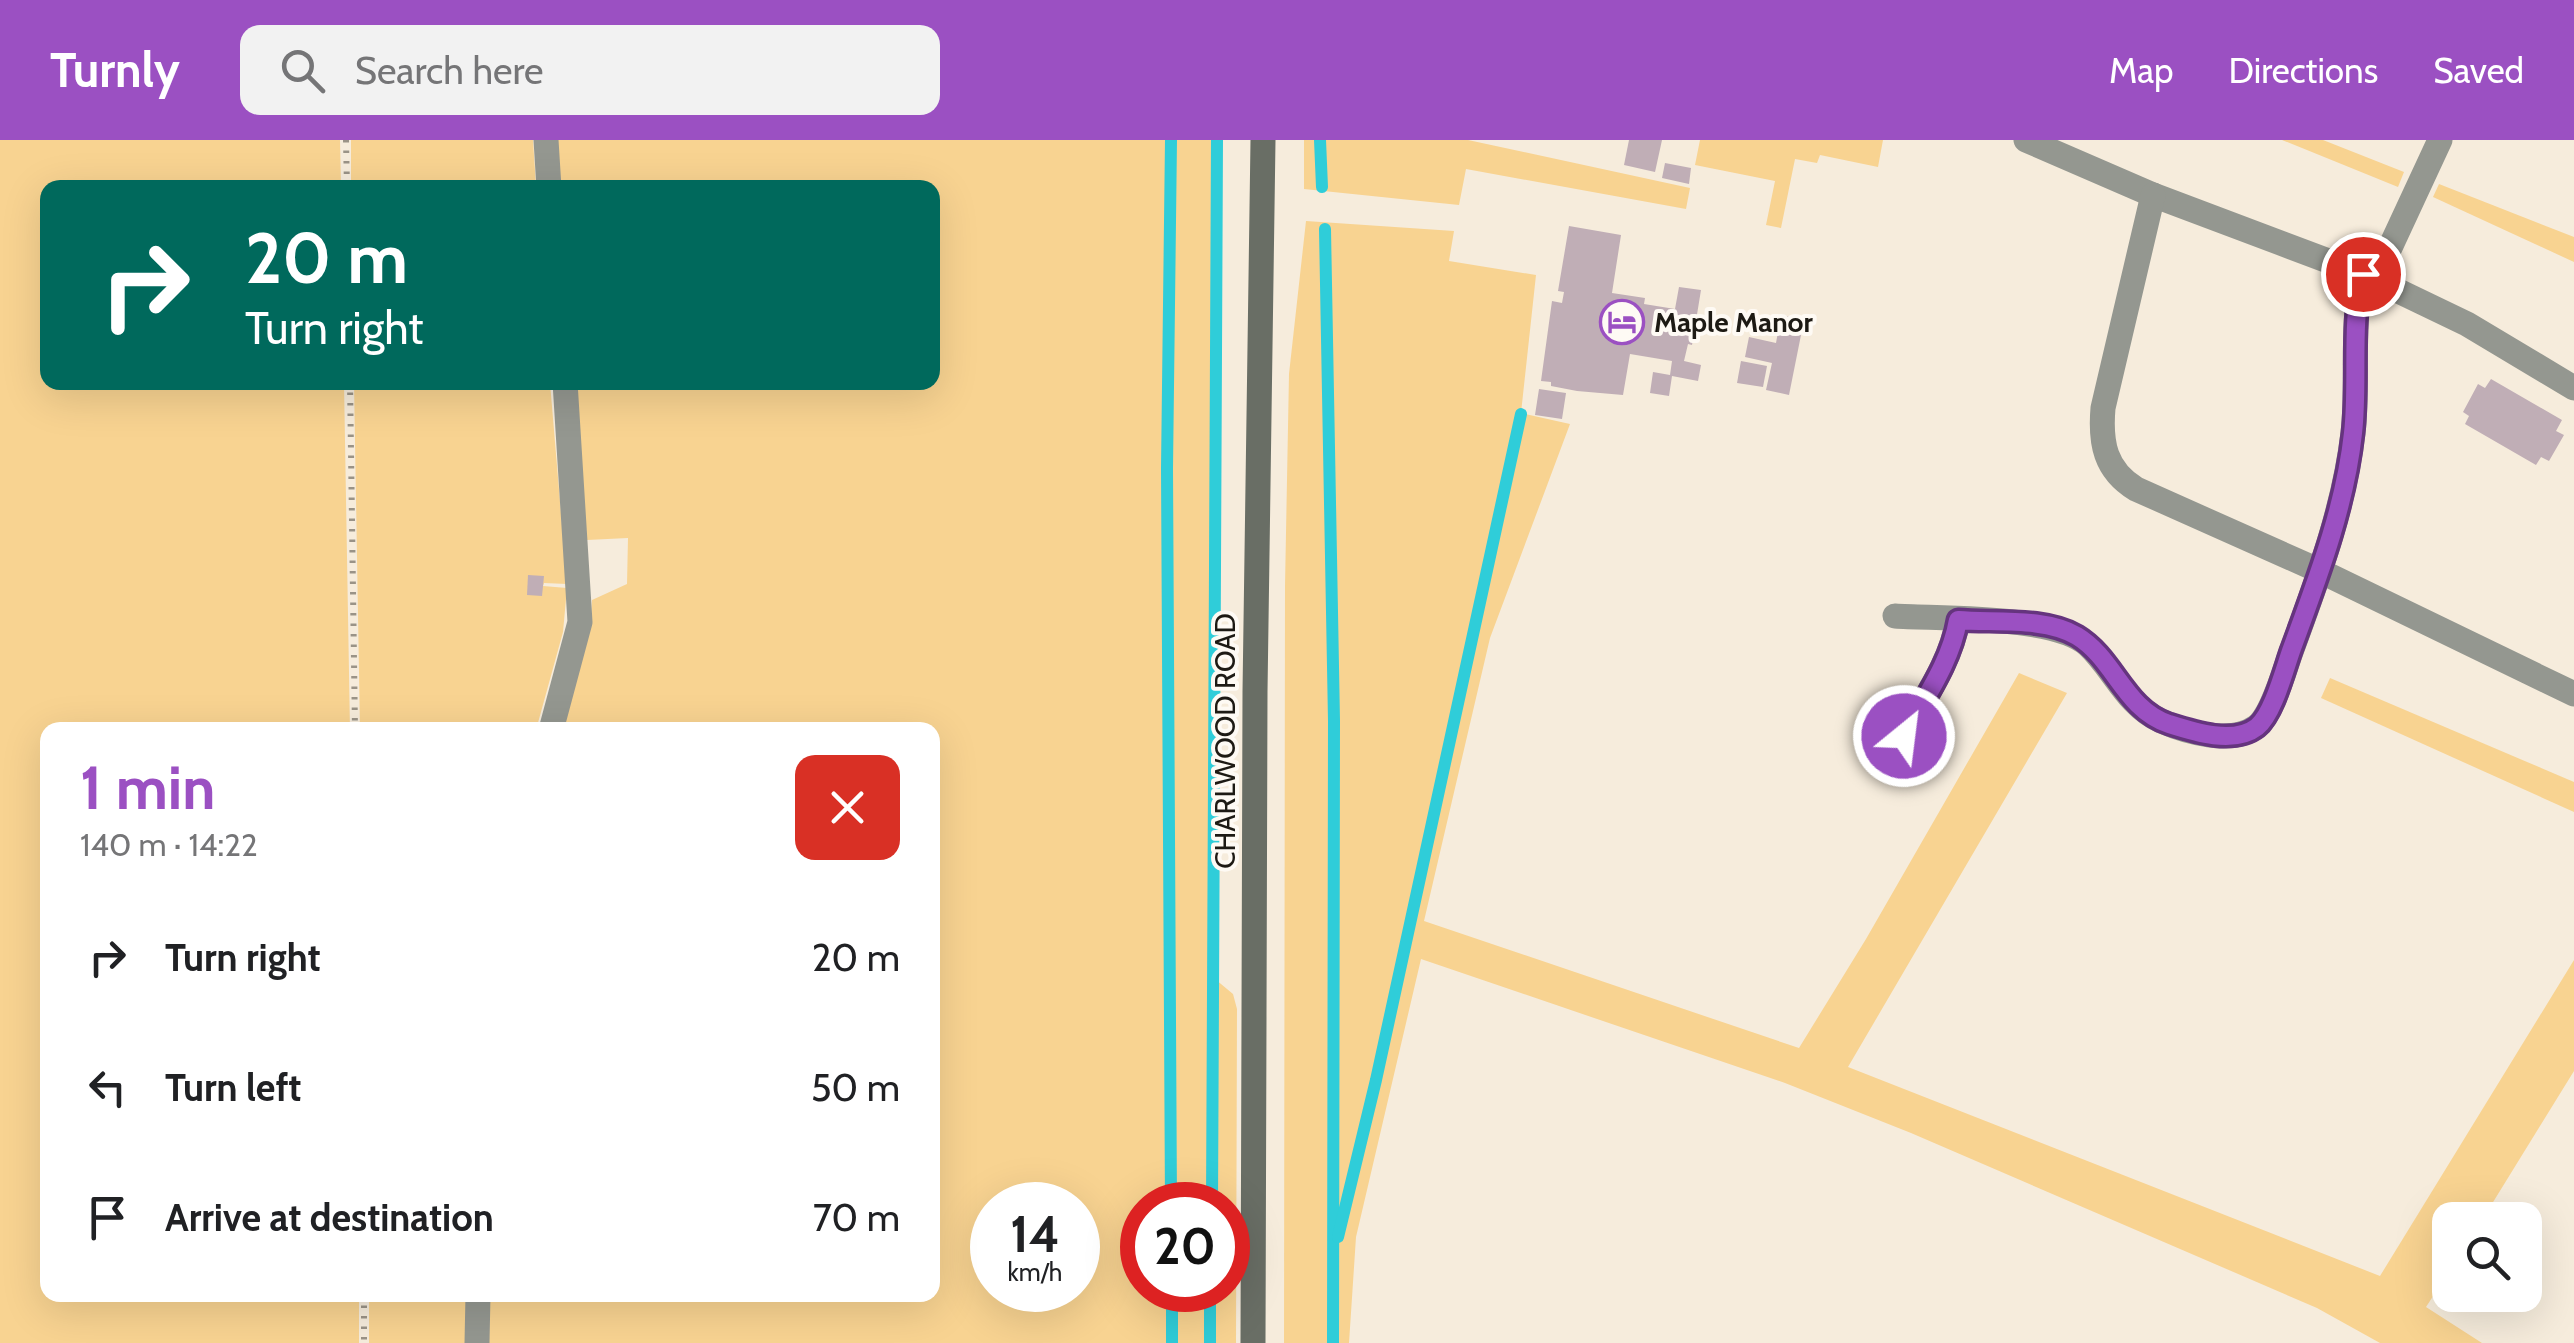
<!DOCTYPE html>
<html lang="en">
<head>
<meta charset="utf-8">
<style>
  body { margin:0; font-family:Cabin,sans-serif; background:#f2f2f2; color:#202124; height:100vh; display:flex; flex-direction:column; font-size:38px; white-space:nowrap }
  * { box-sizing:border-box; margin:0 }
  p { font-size:32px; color:#757577 }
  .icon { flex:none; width:55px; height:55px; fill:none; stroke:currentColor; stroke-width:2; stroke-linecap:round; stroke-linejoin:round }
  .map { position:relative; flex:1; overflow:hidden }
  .side { position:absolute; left:40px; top:582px; width:900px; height:580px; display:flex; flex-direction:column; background:#fff; border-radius:20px; box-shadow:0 10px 40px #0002 }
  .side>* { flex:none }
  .guide { position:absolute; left:40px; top:40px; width:900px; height:210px; border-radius:20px; box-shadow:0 10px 40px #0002; background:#00695c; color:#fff; overflow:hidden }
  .buttons { position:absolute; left:2432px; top:1062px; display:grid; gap:20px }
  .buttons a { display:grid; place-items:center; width:110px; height:110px; border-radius:20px; background:#fff; box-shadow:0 10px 40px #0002; font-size:50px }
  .speed { position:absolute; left:970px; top:1042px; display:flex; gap:20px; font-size:50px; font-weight:700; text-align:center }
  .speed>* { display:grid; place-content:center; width:130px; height:130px; border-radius:50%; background:#fff; box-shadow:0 10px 40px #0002; line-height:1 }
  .speed small { font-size:25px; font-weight:400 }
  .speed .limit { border:15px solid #d22; background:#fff; color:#111 }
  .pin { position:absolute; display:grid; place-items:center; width:85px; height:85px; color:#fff; margin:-42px; border:5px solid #fff; border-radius:50%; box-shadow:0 2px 10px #0007 }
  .me { position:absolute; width:110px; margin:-55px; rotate:29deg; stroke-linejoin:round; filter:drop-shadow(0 0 8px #0008) }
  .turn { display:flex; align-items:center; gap:35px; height:210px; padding:0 40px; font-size:45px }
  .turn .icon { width:130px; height:130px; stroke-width:2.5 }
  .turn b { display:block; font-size:70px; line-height:85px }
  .round { display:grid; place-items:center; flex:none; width:105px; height:105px; border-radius:20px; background:#f2f2f2 }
  .headline { display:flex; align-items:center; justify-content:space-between; height:170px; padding:0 40px }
  h1 { font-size:60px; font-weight:800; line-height:75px; color:#9b50c2 }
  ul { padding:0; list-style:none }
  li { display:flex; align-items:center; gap:30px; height:130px; padding:0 40px }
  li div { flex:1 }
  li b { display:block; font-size:38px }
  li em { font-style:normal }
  header { display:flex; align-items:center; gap:60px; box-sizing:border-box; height:140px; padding:0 50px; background:#9b50c2; color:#fff }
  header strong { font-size:48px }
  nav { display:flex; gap:55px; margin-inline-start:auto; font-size:35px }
  .search { width:700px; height:90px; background:#f2f2f2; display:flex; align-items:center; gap:25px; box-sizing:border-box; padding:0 35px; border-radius:20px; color:#757577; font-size:38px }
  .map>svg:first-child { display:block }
  .green { fill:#f8d391; fill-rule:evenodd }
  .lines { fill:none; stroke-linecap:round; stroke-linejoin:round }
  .stream { stroke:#2fcdd9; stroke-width:12 }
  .building { fill:#c0aeb6 }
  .path { stroke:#9a9387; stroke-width:6; stroke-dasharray:2.5 8; stroke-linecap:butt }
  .lane { stroke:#949790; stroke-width:25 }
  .secondary { stroke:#696e65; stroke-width:25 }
  .route-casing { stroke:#65347e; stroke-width:25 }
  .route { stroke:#9b50c2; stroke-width:18 }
  .labels { text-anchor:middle; stroke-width:8; stroke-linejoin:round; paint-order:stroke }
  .poi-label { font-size:28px; font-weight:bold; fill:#1d1a14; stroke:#fefaf4; text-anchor:start }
  .street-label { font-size:28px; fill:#1d1a14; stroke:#fefaf4 }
</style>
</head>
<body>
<header>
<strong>Turnly</strong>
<div class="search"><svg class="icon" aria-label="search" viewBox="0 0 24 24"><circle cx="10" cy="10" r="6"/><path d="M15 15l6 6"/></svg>Search here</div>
<nav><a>Map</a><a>Directions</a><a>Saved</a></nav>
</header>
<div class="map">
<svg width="2574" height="1203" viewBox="0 0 2574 1203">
  <rect width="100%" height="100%" fill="#f6ecdc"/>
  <!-- green -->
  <g class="green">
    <polygon points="0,0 340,0 341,47 48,48 48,242 344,243 350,590 48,590 48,1155 359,1155 359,1203 0,1203"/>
    <polygon points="351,0 533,0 536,47 351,47"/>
    <path d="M553 0H1219L1215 839 1233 854 1237 869 1236 1203H489L490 1155H932V590H559L591 476 592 460 627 444 628 398 587 400 574 243 932 242V48L556 47ZM992 1065H1078V1150H992ZM1142 1065H1228V1150H1142Z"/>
    <polygon points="1304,0 1468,0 1690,48 1686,69 1466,29 1459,65 1304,49"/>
    <polygon points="1700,0 1883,0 1878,27 1820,15 1817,23 1795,19 1781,88 1766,85 1775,41 1695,25"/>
    <polygon points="2282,0 2323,0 2404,32 2398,47"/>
    <polygon points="2439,44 2574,97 2574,122 2433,57"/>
    <polygon points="1306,81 1454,91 1449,121 1536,135 1521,273 1570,284 1490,498 1424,781 1799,908 1866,799 2019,533 2067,553 1848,927 2380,1136 2574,820 2574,931 2482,1080 2450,1080 2450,1130 2426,1167 2482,1203 2380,1203 2317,1168 1911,993 1785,943 1421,819 1356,1097 1349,1203 1284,1203 1285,446 1289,234"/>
    <polygon points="354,243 550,243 567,444 544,443 543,446 567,448 563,492 536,590 360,590"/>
    <polygon points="2330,538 2574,642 2574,672 2321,558"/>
    <rect x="369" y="1155" width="97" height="48"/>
  </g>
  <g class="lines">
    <!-- stream -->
    <g class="stream">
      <polyline points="1320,0 1322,47"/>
      <polyline points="1325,89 1334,581 1333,1203"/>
      <polyline points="1171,1065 1167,329 1171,0"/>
      <polyline points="1212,1065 1217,0"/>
      <polyline points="1338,1097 1376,940 1521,274"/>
      <polyline points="1172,1150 1172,1203"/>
      <polyline points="1210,1203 1210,1150"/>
    </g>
  </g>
  <!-- building -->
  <g class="building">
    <polygon points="1629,0 1662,0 1655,32 1624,25"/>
    <polygon points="1665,23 1691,28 1689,44 1662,38"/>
    <polygon points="1569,86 1621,95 1612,153 1645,158 1644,164 1675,169 1679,147 1701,150 1692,205 1688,204 1684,221 1701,225 1698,241 1672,236 1669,256 1650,253 1653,232 1670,235 1672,221 1630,214 1623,255 1577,251 1551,246 1551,242 1541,241 1552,161 1562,163 1564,152 1558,151"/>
    <polygon points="1781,175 1804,180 1789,255 1766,250 1772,223 1745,217 1749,197 1776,203"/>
    <polygon points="1741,221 1767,226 1763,247 1737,243"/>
    <polygon points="2491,239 2562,280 2556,291 2564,295 2549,321 2541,317 2536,325 2465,284 2469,276 2463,272 2478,244 2485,248"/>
    <polygon points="1539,249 1566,253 1562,279 1535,275"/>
    <polygon points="528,435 544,436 542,456 527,455"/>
  </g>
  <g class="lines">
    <!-- path -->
    <g class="path">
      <polyline points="346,0 347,48"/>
      <polyline points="350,242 355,590"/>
      <polyline points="364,1155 364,1203"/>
    </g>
    <!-- lane -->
    <g class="lane">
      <polyline points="546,0 549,48"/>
      <polyline points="2026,0 2153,55 2363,134 2467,184 2574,248"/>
      <path d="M2153 55 2103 268C2100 303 2105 330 2136 349L2320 431 2574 554"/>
      <polyline points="2375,140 2440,0"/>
      <path d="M1895 476C1941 479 2055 475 2088 505 2114 529 2126 565 2161 581 2186 592 2231 605 2256 587 2272 576 2284 531 2291 512 2317 441 2344 369 2353 293 2359 241 2350 185 2363 134"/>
      <polyline points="551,590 580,482 565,242"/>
      <path d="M1903 596C1924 559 1951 522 1958 480"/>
      <polyline points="477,1203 478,1155"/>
    </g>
    <!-- secondary -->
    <polyline class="secondary" points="1253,1203 1255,552 1263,0"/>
  </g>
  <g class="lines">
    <defs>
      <path id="route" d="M1904 596C1924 559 1951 522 1958 480 1994 483 2045 477 2077 496 2115 519 2124 569 2169 584 2194 592 2234 605 2257 587 2273 574 2284 531 2291 511 2317 440 2345 368 2353 293 2359 241 2350 185 2363 134"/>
    </defs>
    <!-- route casing -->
    <use href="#route" class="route-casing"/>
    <!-- route -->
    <use href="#route" class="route"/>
  </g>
  <!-- icons -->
  <defs>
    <symbol id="hotel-ring" viewBox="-11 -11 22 22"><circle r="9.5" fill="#fefaf4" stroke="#9b50c2" stroke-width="1.5"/><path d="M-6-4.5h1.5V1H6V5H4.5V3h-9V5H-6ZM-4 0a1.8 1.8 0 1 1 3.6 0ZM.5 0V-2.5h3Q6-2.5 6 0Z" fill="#9b50c2"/></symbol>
  </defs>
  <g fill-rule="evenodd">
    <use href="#hotel-ring" x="1597" y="157" width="50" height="50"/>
  </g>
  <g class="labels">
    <!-- poi labels -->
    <g class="poi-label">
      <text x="1654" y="192">Maple Manor</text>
    </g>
    <!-- street labels -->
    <g class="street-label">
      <text transform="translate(1225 601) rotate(-90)" y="10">CHARLWOOD ROAD</text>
    </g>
  </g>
</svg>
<div class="buttons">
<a><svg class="icon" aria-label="search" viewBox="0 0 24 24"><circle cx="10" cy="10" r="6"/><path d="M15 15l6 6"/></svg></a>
</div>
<div class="speed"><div>14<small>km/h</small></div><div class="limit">20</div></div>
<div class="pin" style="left:2363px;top:134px;background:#d93025"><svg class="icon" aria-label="arrive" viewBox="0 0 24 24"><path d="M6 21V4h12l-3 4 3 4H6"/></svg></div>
<svg class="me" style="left:1904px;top:596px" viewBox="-20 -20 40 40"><circle r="17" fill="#9b50c2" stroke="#fff" stroke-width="3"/><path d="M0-11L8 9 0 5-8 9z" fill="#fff"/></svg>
<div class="guide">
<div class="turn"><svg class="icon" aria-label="right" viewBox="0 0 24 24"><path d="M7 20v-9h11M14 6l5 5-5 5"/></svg><div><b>20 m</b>Turn right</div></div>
</div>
<section class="side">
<div class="headline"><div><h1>1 min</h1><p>140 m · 14:22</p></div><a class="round" style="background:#d93025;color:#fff"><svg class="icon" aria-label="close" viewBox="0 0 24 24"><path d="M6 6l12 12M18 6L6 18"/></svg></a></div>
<ul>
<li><svg class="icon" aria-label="right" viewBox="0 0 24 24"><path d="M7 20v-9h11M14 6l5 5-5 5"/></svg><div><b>Turn right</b></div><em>20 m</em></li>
<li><svg class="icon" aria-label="left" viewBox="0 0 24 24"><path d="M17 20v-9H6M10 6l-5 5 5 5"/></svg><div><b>Turn left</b></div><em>50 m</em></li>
<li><svg class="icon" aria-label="arrive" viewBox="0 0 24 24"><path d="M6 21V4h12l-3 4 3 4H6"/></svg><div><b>Arrive at destination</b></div><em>70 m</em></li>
</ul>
</section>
</div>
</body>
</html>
